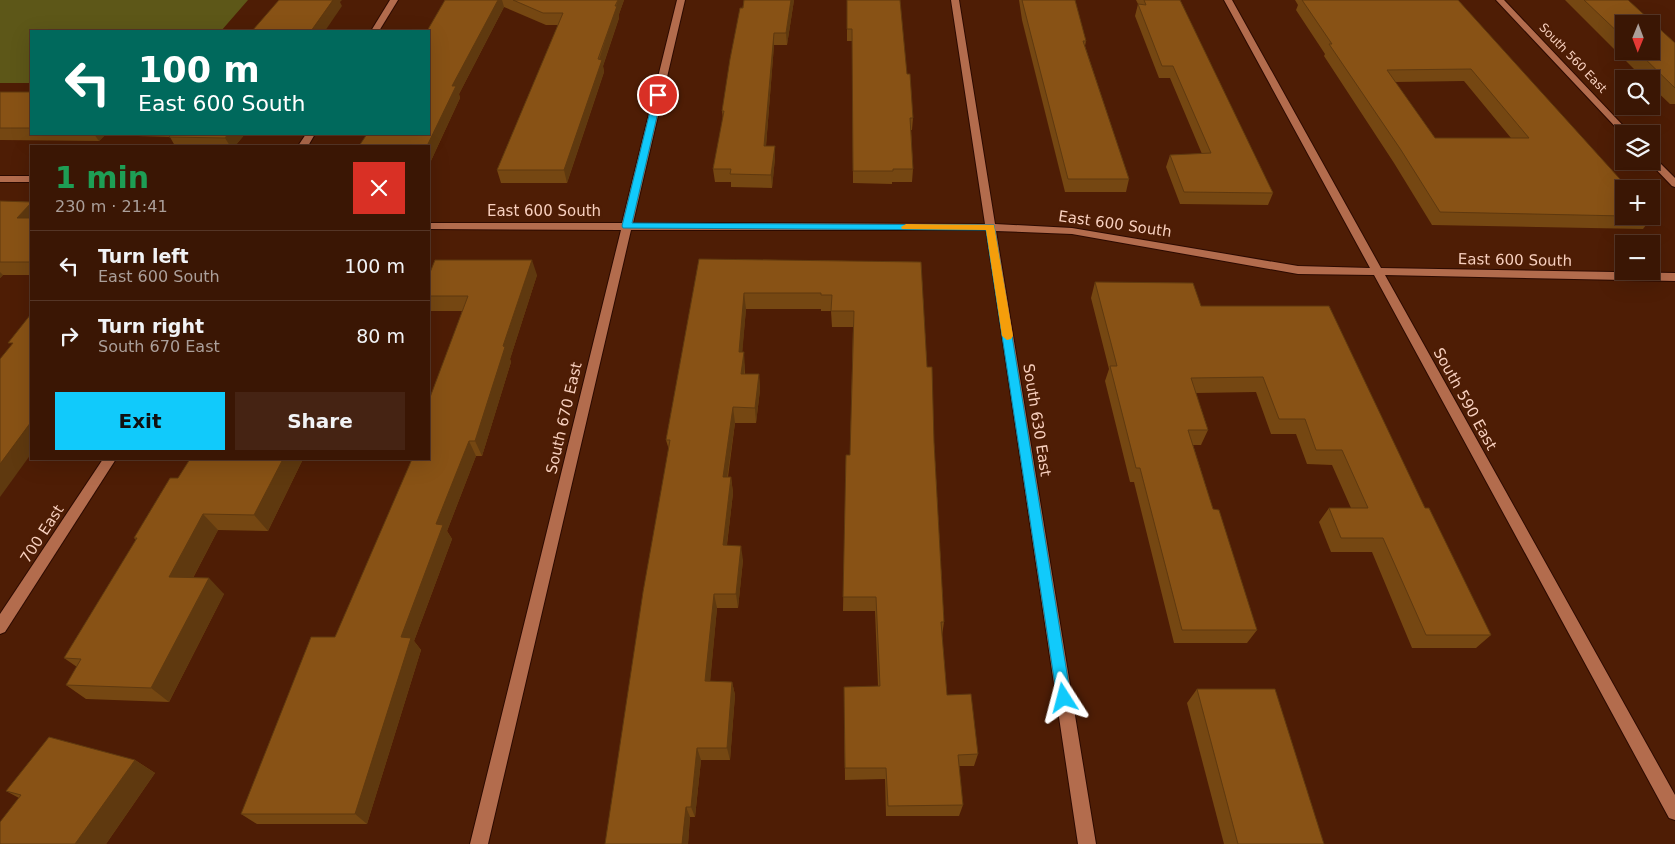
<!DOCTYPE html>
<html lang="en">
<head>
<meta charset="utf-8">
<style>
  body { margin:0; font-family:"DejaVu Sans",sans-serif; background:#452313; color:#f1f3f6; height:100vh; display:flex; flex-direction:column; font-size:19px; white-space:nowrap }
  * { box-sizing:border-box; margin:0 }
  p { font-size:16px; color:#ab9f9a }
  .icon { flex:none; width:28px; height:28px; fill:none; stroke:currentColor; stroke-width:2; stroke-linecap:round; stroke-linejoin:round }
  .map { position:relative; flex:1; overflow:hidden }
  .drawer { position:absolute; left:30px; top:145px; width:400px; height:315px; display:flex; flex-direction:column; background:#3a1604; border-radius:0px; box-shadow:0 5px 20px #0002,0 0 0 1px #543526 }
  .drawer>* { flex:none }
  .banner { position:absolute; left:30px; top:30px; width:400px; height:105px; border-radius:0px; box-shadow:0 5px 20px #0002,0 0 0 1px #543526; background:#00695c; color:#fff; overflow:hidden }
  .needle { width:32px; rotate:181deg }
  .tools { position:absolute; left:1615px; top:15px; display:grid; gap:10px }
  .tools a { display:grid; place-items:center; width:45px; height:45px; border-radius:0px; background:#3a1604; box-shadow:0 5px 20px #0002,0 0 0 1px #543526; font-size:25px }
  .pin { position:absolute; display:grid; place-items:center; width:42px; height:42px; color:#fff; margin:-21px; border:2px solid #fff; border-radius:50%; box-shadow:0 1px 5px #0007 }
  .me { position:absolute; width:55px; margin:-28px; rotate:351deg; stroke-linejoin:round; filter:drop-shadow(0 0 4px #0008) }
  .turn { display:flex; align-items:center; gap:18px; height:105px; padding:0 25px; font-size:22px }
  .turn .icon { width:65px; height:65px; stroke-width:2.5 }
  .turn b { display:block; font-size:35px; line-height:42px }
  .round { display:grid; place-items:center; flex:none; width:52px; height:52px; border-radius:0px; background:#452313 }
  .overview { display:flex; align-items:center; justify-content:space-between; height:85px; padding:0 25px }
  h1 { font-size:30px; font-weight:800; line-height:38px; color:#1e9e55 }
  .primary-button { display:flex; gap:10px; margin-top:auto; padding:10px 25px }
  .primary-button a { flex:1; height:58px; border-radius:0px; background:#11cafb; color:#111; font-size:20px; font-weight:800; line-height:58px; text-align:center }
  .primary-button a+a { background:#452313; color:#f1f3f6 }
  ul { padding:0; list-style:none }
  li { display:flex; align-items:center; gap:15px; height:70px; padding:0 25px; border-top:1px solid #543526 }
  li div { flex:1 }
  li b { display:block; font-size:19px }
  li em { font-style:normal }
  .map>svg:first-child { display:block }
  .green { fill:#5d5718 }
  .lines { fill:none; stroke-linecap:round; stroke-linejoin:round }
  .minor-casing { stroke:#2c0a00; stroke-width:2 }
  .minor { fill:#b36c4d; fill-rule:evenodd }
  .wall { fill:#754712; fill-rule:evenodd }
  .shaded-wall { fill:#5f390f }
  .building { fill:#885215; stroke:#5f390f; fill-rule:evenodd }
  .route { fill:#11cafb; stroke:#0b83a3 }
  .slow { fill:#f59e0b }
  .labels { text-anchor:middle; stroke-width:5; stroke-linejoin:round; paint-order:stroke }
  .far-street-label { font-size:12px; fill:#f8d0bf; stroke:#4e1d05 }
  .street-label { font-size:15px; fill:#f8d0bf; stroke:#4e1d05 }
</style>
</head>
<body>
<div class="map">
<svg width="1675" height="844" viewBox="0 0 1675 844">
  <rect width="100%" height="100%" fill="#4e1d05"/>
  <!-- green -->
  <polygon class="green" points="0,0 248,0 221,31 31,31 31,83 0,83"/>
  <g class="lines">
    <defs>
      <g id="minor">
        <polygon points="390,0 398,0 379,31 371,31"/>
        <polygon points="677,0 685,0 633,223 985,224 951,0 959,0 995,224 1072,228 1298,266 1370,268 1224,0 1232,0 1381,268 1675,273 1675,281 1385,275 1675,795 1675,820 1669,818 1374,275 1298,274 1072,234 996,231 1096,844 1078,844 986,230 631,230 488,844 470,844 621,230 429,229 429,223 622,223"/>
        <polygon points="1496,0 1504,0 1631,134 1624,134 1624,136"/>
        <polygon points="306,134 315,134 308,146 298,146"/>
        <polygon points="1651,156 1654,157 1675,178 1675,187 1672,186 1648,161 1651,161"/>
        <rect x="0" y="176" width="31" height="6"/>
        <polygon points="103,459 116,459 5,632 0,634 0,614"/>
      </g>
    </defs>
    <!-- minor casing -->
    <use href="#minor" class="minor-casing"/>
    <!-- minor -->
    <use href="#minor" class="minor"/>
  </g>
  <!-- wall -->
  <g class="wall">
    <polygon points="445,0 624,0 619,14 619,18 603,66 604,72 567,183 501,183 497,170 558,25 546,25 504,7 459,94 460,98 429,165 429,146"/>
    <polygon points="744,0 794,0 787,45 774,45 766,146 775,158 772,188 731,187 731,182 715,182 713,169 723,118 722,111"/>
    <polygon points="847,0 907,74 913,118 912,130 911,130 913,169 912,182 892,182 892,184 853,183 852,41 847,41"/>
    <polygon points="1019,0 1075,0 1086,41 1085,46 1129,179 1126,192 1065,192 1022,20"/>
    <polygon points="1136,0 1180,0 1273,193 1268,205 1180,204 1166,167 1170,155 1202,154 1170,78 1159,78 1135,16 1138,4"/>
    <path d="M1295 0H1458L1624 189V216H1653L1643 229 1432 225 1394 163 1324 56 1325 54 1296 10 1298 5ZM1464 81 1511 138H1435L1395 82Z"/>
    <path d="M1565 0H1628L1675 43V104H1670L1651 86V79H1644ZM1624 24 1651 51H1624Z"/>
    <polygon points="0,92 31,92 31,134 245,134 235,146 175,146 170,137 105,135 99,141 0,140"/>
    <polygon points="0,201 31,202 31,275 3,275 0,278"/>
    <polygon points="699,259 921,262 927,367 934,442 944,622 942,636 947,695 978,754 974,766 959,766 963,805 959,816 886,816 885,779 845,780 844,700 878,686 875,611 843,611 846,455 850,455 853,327 832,327 831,311 821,311 821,309 746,309 742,352 745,368 745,374 759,374 760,390 756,423 735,423 728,477 731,477 733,493 727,545 743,560 738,608 717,608 710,681 732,682 735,695 730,760 701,760 695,817 690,817 688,844 669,450 666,440"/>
    <polygon points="429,275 537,275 510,359 511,362 482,456 476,456 447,531 452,539 414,641 421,650 367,824 257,824 241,814 429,459 462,311 429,311"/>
    <polygon points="1095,282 1201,306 1425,508 1491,635 1476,648 1412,648 1372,552 1331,552 1319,522 1329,508 1351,508 1332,465 1307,464 1296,434 1271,434 1256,392 1196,393 1208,430 1201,445 1193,445 1213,509 1257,630 1247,643 1174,643 1134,482 1130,482 1105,381 1109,369 1091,298"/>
    <polygon points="190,459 303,459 268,531 218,530 193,578 224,594 169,702 86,699 66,685 77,667 64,658 136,540 134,538 178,478"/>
    <polygon points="1197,689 1324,844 1224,844 1187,703"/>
    <polygon points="135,760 155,773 106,844 0,844 19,798 6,791"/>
  </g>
  <!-- shaded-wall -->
  <g class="shaded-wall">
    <polygon points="333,0 342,0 340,2 342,6 325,31 311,31"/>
    <polygon points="498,0 502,0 504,7 459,94 460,98 429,165 429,146 427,146 452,86"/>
    <polygon points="618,0 624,0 619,14 619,18 603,66 604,72 567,183 564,170"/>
    <polygon points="791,0 794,0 787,45 786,33"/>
    <polygon points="774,33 774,45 765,158 764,146"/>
    <polygon points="94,134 104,134 105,135 99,141"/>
    <polygon points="228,134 245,134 235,146 230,146 225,138"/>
    <polygon points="775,146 775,158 772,188 771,175"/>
    <polygon points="31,203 31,229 17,218"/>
    <polygon points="532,260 537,275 510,359 511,362 482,456 475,441 503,346"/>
    <polygon points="0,272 3,275 0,278"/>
    <polygon points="744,293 746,309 741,368 739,352"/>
    <polygon points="744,352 745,368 742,390 741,374"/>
    <polygon points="759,374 760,390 756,423 755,408"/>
    <polygon points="733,407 735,423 725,492 723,477"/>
    <polygon points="31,422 31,454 0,497 0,464"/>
    <polygon points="469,441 476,456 447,531 452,539 414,641 421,650 367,824 355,814 401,637 436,524"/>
    <polygon points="283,459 303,459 268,531 254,515"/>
    <polygon points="731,477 733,493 725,560 723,545"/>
    <polygon points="203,514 218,530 185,593 169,577"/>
    <polygon points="741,546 743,560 738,608 736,594"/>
    <polygon points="209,578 224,594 169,702 151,688"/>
    <polygon points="714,594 717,608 709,694 705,681"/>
    <polygon points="732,682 735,695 730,760 727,748"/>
    <polygon points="697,748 701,760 695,817 691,807"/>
    <polygon points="135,760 155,773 106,844 75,844"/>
    <polygon points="686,807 690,817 688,844 682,844"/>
  </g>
  <!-- building -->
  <g class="building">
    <polygon points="279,0 333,0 311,31 252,31"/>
    <polygon points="445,0 498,0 452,86 456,86 427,146 359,146 367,134 429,134 429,31 427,31"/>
    <polygon points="513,0 618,0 615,6 617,6 598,59 602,60 564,170 497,170 563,13 543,13"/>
    <polygon points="744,0 791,0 786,33 774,33 764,146 775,146 771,175 730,174 731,169 713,169 724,111 722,111 730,59 740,8 743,8"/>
    <polygon points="847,0 900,0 907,74 910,74 913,118 910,118 913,169 893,169 893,171 853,171 852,29 847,29"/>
    <polygon points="1022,0 1075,0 1086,41 1083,41 1129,179 1068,179 1024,8"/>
    <polygon points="1144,0 1180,0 1273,193 1184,192 1170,155 1211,153 1173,66 1162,66 1138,4 1146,5"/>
    <path d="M1302 0H1458L1629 189H1624V216L1440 212 1401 150 1329 44H1332ZM1471 69 1529 138H1435L1387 70Z"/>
    <polygon points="1584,0 1628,0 1675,43 1675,88 1637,51 1651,51 1651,24 1624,24 1624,38"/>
    <rect x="0" y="92" width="31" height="36"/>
    <polygon points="172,134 228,134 225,138 169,137"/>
    <polygon points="0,201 31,202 31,203 17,218 31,218 31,262 0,262"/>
    <polygon points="699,259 921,262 927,367 932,367 934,442 944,622 941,622 947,695 971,694 978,754 958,755 963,805 888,806 886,768 845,768 844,687 880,686 876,597 843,597 846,455 850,455 854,311 831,311 832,295 821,295 821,293 744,293 739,352 744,352 741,374 759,374 755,408 733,407 723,477 731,477 723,545 741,546 736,594 714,594 705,681 732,682 727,748 697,748 691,807 686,807 682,844 605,844 643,592 670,440 666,440"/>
    <polygon points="435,260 532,260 503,346 505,347 475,441 469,441 436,524 443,525 401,637 411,638 355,814 241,814 311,637 335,637 412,459 429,459 429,400 468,296 429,296 429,275"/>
    <polygon points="1095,282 1193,283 1201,306 1329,306 1425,508 1429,508 1491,635 1426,635 1383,538 1341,538 1329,508 1368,508 1342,450 1316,450 1305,419 1279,419 1263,377 1191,378 1208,430 1188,430 1213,509 1219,510 1257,630 1182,630 1140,468 1136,468 1110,366 1117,366"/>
    <polygon points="31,314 31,422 0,464 0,359 13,343 8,343"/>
    <polygon points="190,459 283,459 254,515 203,514 169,577 209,578 151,688 66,685 81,659 64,658 137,538 134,538 170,478 178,478"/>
    <polygon points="1197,689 1275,689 1324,844 1238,844"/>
    <polygon points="49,737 135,760 75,844 0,844 0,822 21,795 6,791"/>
  </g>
  <!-- route -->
  <polygon class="route" points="658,92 662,95 632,223 994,225 1071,698 1069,702 1064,704 1059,702 1057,698 986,230 623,228 622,226 654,95"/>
  <!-- slow -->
  <polygon class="slow" points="906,224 994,225 1013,336 1011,339 1007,340 1002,336 986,230 902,229 901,227"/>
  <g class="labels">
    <!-- far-street labels -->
    <g class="far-street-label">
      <text transform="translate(1573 58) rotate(46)" y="4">South 560 East</text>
    </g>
    <!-- street labels -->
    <g class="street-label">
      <text x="544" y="216">East 600 South</text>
      <text transform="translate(1115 224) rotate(8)" y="5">East 600 South</text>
      <text transform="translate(1515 260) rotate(1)" y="5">East 600 South</text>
      <text transform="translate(1465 399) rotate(61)" y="5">South 590 East</text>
      <text transform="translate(564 418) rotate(-77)" y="5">South 670 East</text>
      <text transform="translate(1037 420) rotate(81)" y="5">South 630 East</text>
      <text transform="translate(42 534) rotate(-57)" y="5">700 East</text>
    </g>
  </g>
</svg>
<div class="tools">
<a><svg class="needle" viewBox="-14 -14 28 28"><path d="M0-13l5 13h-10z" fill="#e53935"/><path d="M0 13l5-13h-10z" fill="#ab9f9a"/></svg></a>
<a><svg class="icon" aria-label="search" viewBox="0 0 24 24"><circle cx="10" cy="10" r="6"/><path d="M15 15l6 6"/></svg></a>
<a><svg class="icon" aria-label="layers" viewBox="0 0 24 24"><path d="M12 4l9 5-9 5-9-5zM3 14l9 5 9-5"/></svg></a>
<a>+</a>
<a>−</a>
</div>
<div class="pin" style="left:658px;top:95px;background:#d93025"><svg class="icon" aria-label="arrive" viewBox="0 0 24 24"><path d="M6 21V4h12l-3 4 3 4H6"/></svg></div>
<svg class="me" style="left:1064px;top:698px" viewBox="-20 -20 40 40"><path d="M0-17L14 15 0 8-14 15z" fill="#11cafb" stroke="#fff" stroke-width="4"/></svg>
<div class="banner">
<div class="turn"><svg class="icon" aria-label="left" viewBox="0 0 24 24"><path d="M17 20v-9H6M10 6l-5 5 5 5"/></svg><div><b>100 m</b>East 600 South</div></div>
</div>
<section class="drawer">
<div class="overview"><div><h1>1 min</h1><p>230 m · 21:41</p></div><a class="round" style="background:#d93025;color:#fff"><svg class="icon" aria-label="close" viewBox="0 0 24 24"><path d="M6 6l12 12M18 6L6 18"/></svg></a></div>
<ul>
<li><svg class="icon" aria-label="left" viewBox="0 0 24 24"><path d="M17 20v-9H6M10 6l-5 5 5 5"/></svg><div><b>Turn left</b><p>East 600 South</p></div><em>100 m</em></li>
<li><svg class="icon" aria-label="right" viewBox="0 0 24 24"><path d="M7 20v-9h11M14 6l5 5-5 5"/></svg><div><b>Turn right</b><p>South 670 East</p></div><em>80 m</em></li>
</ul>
<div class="primary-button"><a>Exit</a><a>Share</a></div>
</section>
</div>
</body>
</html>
